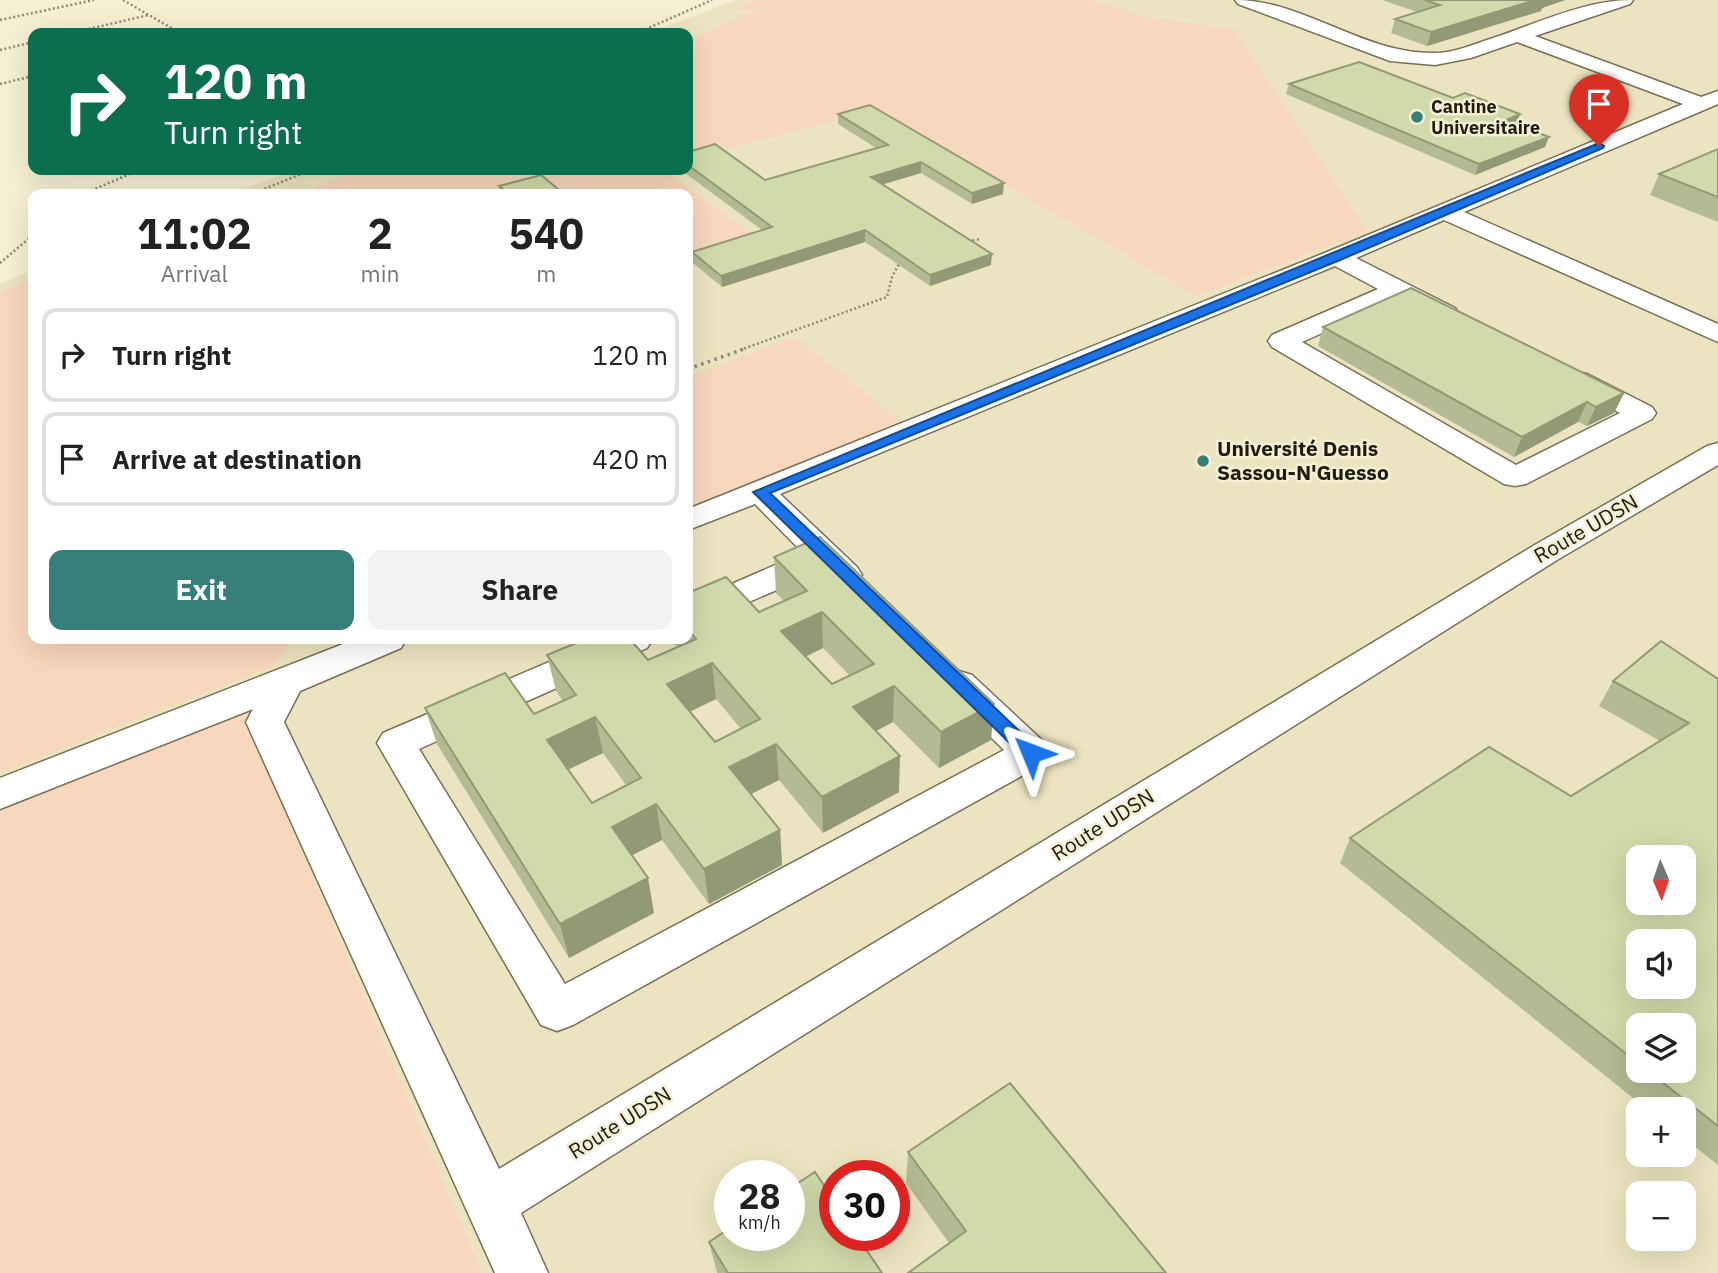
<!DOCTYPE html>
<html lang="en">
<head>
<meta charset="utf-8">
<style>
  body { margin:0; font-family:"IBM Plex Sans",sans-serif; background:#f2f2f2; color:#222; height:100vh; display:flex; flex-direction:column; font-size:26px; white-space:nowrap }
  * { box-sizing:border-box; margin:0 }
  p { font-size:23px; color:#767676 }
  .icon { flex:none; width:38px; height:38px; fill:none; stroke:currentColor; stroke-width:2; stroke-linecap:round; stroke-linejoin:round }
  .map { position:relative; flex:1; overflow:hidden }
  .sheet { position:absolute; left:28px; top:189px; width:665px; height:455px; display:flex; flex-direction:column; background:#fff; border-radius:14px; box-shadow:0 7px 28px #0002 }
  .sheet>* { flex:none }
  .hud { position:absolute; left:28px; top:28px; width:665px; height:147px; border-radius:14px; box-shadow:0 7px 28px #0002; background:#0b6e4f; color:#fff; overflow:hidden }
  .needle { width:46px; rotate:178deg }
  .buttons { position:absolute; left:1626px; top:845px; display:grid; gap:14px }
  .buttons a { display:grid; place-items:center; width:70px; height:70px; border-radius:14px; background:#fff; box-shadow:0 7px 28px #0002; font-size:35px }
  .speed { position:absolute; left:714px; top:1160px; display:flex; gap:14px; font-size:35px; font-weight:700; text-align:center }
  .speed>* { display:grid; place-content:center; width:91px; height:91px; border-radius:50%; background:#fff; box-shadow:0 7px 28px #0002; line-height:1 }
  .speed small { font-size:18px; font-weight:400 }
  .speed .limit { border:10px solid #d22; background:#fff; color:#111 }
  .pin { position:absolute; display:grid; place-items:center; width:60px; height:60px; color:#fff; margin:-72px -30px; border-radius:50% 50% 50% 0; rotate:-45deg; box-shadow:0 0 7px #0007 }
  .pin .icon { rotate:45deg }
  .me { position:absolute; width:77px; margin:-38px; rotate:314deg; stroke-linejoin:round; filter:drop-shadow(0 0 5px #0008) }
  .turn { display:flex; align-items:center; gap:24px; height:147px; padding:0 21px; font-size:32px }
  .turn .icon { width:91px; height:91px; stroke-width:2.5 }
  .turn b { display:block; font-size:49px; line-height:60px }
  .eta { display:flex; justify-content:space-evenly; align-items:center; height:119px; text-align:center }
  .eta b { font-size:42px; font-weight:700; line-height:49px }
  .primary-button { display:flex; gap:14px; margin-top:auto; padding:14px 21px }
  .primary-button a { flex:1; height:80px; border-radius:14px; background:#367e79; color:#fff; font-size:28px; font-weight:700; line-height:80px; text-align:center }
  .primary-button a+a { background:#f2f2f2; color:#222 }
  ul { padding:0; list-style:none }
  li { display:flex; align-items:center; gap:21px; height:94px; margin:0 14px 10px; padding:0 7px; border:4px solid #e0e0e0; border-radius:14px }
  li div { flex:1 }
  li b { display:block; font-size:26px }
  li em { font-style:normal }
  .map>svg:first-child { display:block }
  .built { fill:#ece4c0; fill-rule:evenodd }
  .green { fill:#f7d7bd }
  .lines { fill:none; stroke-linecap:round; stroke-linejoin:round }
  .minor-casing { stroke:#767057; stroke-width:3 }
  .path-far1 { stroke:#8d8976; stroke-width:2.5; stroke-dasharray:2 2.5; stroke-linecap:butt }
  .path { stroke:#8d8976; stroke-width:3.5; stroke-dasharray:2.5 4.5; stroke-linecap:butt }
  .minor { fill:#fff; fill-rule:evenodd }
  .wall { fill:#b4bb92; fill-rule:evenodd }
  .shaded-wall { fill:#929977 }
  .building { fill:#d1daaa; stroke:#929977; stroke-width:2; fill-rule:evenodd }
  .route { fill:#1a73e8; stroke:#114b97; stroke-width:2 }
  .poi-dot { fill:#367e79; stroke:#f5f0d3; stroke-width:2.5 }
  .labels { text-anchor:middle; stroke-width:5; stroke-linejoin:round; paint-order:stroke }
  .far-poi-label { font-size:18px; font-weight:bold; fill:#1e1c12; stroke:#f5f0d3; text-anchor:start }
  .poi-label { font-size:21px; font-weight:bold; fill:#1e1c12; stroke:#f5f0d3; text-anchor:start }
  .street-label { font-size:21px; fill:#1e1c12; stroke:#f5f0d3 }
</style>
</head>
<body>
<div class="map">
<svg width="1718" height="1273" viewBox="0 0 1718 1273">
  <rect width="100%" height="100%" fill="#f5f0d3"/>
  <!-- built -->
  <path class="built" d="M736 0H1718V1273H0V283L33 270V639H688V194H230L294 170H688V33H649ZM1638 858H1684V903H1638ZM1638 942H1684V987H1638ZM1638 1026H1684V1071H1638ZM1638 1110H1684V1155H1638ZM730 1176H789V1236H730ZM835 1176H894V1236H835ZM1638 1194H1684V1239H1638Z"/>
  <!-- green -->
  <g class="green">
    <polygon points="758,0 1093,0 1147,17 1233,29 1367,231 1197,296 876,110 688,159 688,39 762,9 734,9"/>
    <polygon points="360,170 665,170 753,235 688,255 688,194 299,194"/>
    <polygon points="33,278 33,639 295,639 273,666 0,773 0,292"/>
    <polygon points="795,337 903,423 688,510 688,377"/>
    <polygon points="242,712 482,1273 0,1273 0,810"/>
  </g>
  <g class="lines">
    <defs>
      <g id="minor">
        <path d="M1235 0C1304 0 1363 54 1434 53 1453 53 1472 45 1490 39 1536 24 1584 0 1633 0L1630 4 1535 36 1701 97 1718 91V104L1464 212 1718 324V342L1444 220 1356 258 1455 308 1459 314 1455 320C1435 324 1415 308 1397 300L1302 342 1516 465 1620 413 1567 386 1563 380 1567 374 1577 372 1587 374 1652 407 1656 413 1652 419 1526 484 1515 486 1504 484 1272 347 1268 341 1272 335 1378 289 1335 266 780 494 857 567 862 575 857 583C840 587 833 583 821 571L688 628V603L803 553 755 504 688 530V509L1327 252 1683 104 1517 42 1471 58 1435 65 1390 61 1238 4Z"/>
        <polygon points="1718,443 1718,465 1557,560 521,1213 548,1273 495,1273 246,722 253,709 0,809 0,778 356,639 406,639 401,648 300,691 284,722 499,1169 1533,546 1707,446"/>
        <polygon points="603,639 653,639 647,648 419,749 565,984 1004,750 946,693 941,684 946,675 959,671 972,675 1045,743 1050,753 1045,763 573,1025 557,1031 541,1025 377,743 383,733"/>
      </g>
    </defs>
    <!-- minor casing -->
    <use href="#minor" class="minor-casing"/>
    <!-- path-far1 -->
    <g class="path-far1">
      <polyline points="123,0 180,33"/>
      <polyline points="0,20 94,0"/>
      <polyline points="71,33 149,15"/>
      <polyline points="637,33 712,0"/>
      <polyline points="0,50 33,42"/>
      <polyline points="0,84 33,76"/>
      <polyline points="83,194 139,170"/>
      <polyline points="252,194 311,170"/>
      <polyline points="968,241 981,239"/>
      <polyline points="0,263 33,235"/>
      <polyline points="740,350 887,297 892,277 900,262"/>
    </g>
    <!-- path -->
    <polyline class="path" points="688,369 744,349"/>
    <!-- minor -->
    <use href="#minor" class="minor"/>
  </g>
  <!-- wall -->
  <g class="wall">
    <polygon points="1382,0 1565,0 1542,8 1541,11 1427,46 1391,33 1395,19 1417,12"/>
    <polygon points="1289,84 1453,98 1520,114 1517,124 1545,147 1475,175 1286,94"/>
    <polygon points="838,114 1003,194 972,204 921,173 883,184 991,265 930,286 865,242 722,287 693,263 692,252 762,230 681,170 688,170 688,152 765,180 876,148 838,124"/>
    <polygon points="1718,149 1718,222 1650,195 1659,174"/>
    <polygon points="499,186 564,194 501,194"/>
    <polygon points="1323,327 1624,393 1614,413 1587,426 1578,422 1514,457 1318,346"/>
    <path d="M774 557 991 740 939 768 893 722 876 731 899 792 823 833 779 780 751 794 780 830 782 865 709 904 662 840 632 855 654 913 569 958 437 744 425 708 534 714 563 701 556 691 547 655 648 660 677 647 670 639H688V629L759 612 784 601 776 593ZM823 648 850 676 832 684 806 657ZM716 699 741 729 715 742 690 712ZM603 753 626 785 592 803 568 770Z"/>
    <path d="M1718 679V1165L1684 1138V1110H1648L1340 863 1350 838 1571 796 1660 741 1599 706 1613 681ZM1638 1026 1684 1071H1638Z"/>
    <polygon points="908,1152 1166,1273 949,1243 906,1183"/>
    <polygon points="709,1242 882,1273 717,1273"/>
  </g>
  <!-- shaded-wall -->
  <g class="shaded-wall">
    <polygon points="1535,0 1565,0 1542,8 1541,11 1427,46 1431,32"/>
    <polygon points="1520,114 1516,125 1506,120"/>
    <polygon points="1549,137 1545,147 1475,175 1479,164"/>
    <polygon points="921,162 921,173 871,188 871,177"/>
    <polygon points="1004,183 1003,194 972,204 972,193"/>
    <polygon points="865,230 865,242 722,287 721,276"/>
    <polygon points="992,254 991,265 930,286 930,275"/>
    <polygon points="1624,393 1614,413 1587,426 1596,407"/>
    <polygon points="1587,402 1578,422 1514,457 1522,437"/>
    <polygon points="822,612 823,648 783,667 781,631"/>
    <polygon points="712,663 716,699 672,720 667,684"/>
    <polygon points="894,686 893,722 853,743 853,707"/>
    <polygon points="994,704 991,740 939,768 941,732"/>
    <polygon points="595,717 603,753 556,775 547,740"/>
    <polygon points="776,744 779,780 733,803 729,767"/>
    <polygon points="900,756 899,792 823,833 822,797"/>
    <polygon points="656,804 662,840 619,862 612,827"/>
    <polygon points="780,830 782,865 709,904 704,869"/>
    <polygon points="648,878 654,913 569,958 560,924"/>
  </g>
  <!-- building -->
  <g class="building">
    <polygon points="1425,0 1535,0 1431,32 1395,19 1440,5"/>
    <polygon points="1359,62 1453,98 1465,93 1520,114 1506,120 1549,137 1479,164 1289,84"/>
    <polygon points="870,105 1004,183 972,193 921,162 871,177 992,254 930,275 865,230 721,276 692,252 772,227 688,165 688,152 715,144 765,180 888,145 838,114"/>
    <polygon points="1718,149 1718,197 1659,174"/>
    <polygon points="541,175 564,194 509,194 499,186"/>
    <polygon points="1411,288 1624,393 1596,407 1587,402 1522,437 1323,327"/>
    <path d="M820 537 994 704 941 732 894 686 853 707 900 756 822 797 776 744 729 767 780 830 704 869 656 804 612 827 648 878 560 924 425 708 505 673 534 714 576 695 547 655 586 639H630L648 660 696 639 688 629V593L726 577 759 612 807 591 774 557ZM822 612 874 664 832 684 781 631ZM712 663 760 719 715 742 667 684ZM595 717 641 778 592 803 547 740Z"/>
    <path d="M1661 641 1718 679V1126L1648 1071H1684V1026H1638V1063L1350 838 1489 747 1571 796 1689 723 1613 681ZM1638 858H1684V903H1638ZM1638 942H1684V987H1638Z"/>
    <polygon points="1010,1083 1166,1273 908,1273 966,1231 908,1152"/>
    <polygon points="815,1172 835,1202 835,1236 857,1236 882,1273 728,1273 709,1242 730,1228 730,1236 789,1236 789,1189"/>
  </g>
  <!-- route -->
  <polygon class="route" points="1599,143 1604,146 1603,148 1340,260 770,493 1037,748 1040,753 1037,758 1025,758 753,492"/>
  <!-- markers -->
  <g class="poi-dot">
    <circle cx="1417" cy="117" r="7"/>
    <circle cx="1203" cy="461" r="7"/>
  </g>
  <g class="labels">
    <!-- far-poi labels -->
    <g class="far-poi-label">
      <text x="1431" y="113">Cantine<tspan x="1431" dy="21">Universitaire</tspan></text>
    </g>
    <!-- poi labels -->
    <g class="poi-label">
      <text x="1217" y="456">Université Denis<tspan x="1217" dy="24">Sassou-N'Guesso</tspan></text>
    </g>
    <!-- street labels -->
    <g class="street-label">
      <text transform="translate(1586 529) rotate(-30)" y="7">Route UDSN</text>
      <text transform="translate(1103 825) rotate(-32)" y="7">Route UDSN</text>
      <text transform="translate(620 1123) rotate(-32)" y="7">Route UDSN</text>
    </g>
  </g>
</svg>
<div class="buttons">
<a><svg class="needle" viewBox="-14 -14 28 28"><path d="M0-13l5 13h-10z" fill="#e53935"/><path d="M0 13l5-13h-10z" fill="#767676"/></svg></a>
<a><svg class="icon" aria-label="sound" viewBox="0 0 24 24"><path d="M4 9h4l5-4v14l-5-4H4zM17 9q2 3 0 6"/></svg></a>
<a><svg class="icon" aria-label="layers" viewBox="0 0 24 24"><path d="M12 4l9 5-9 5-9-5zM3 14l9 5 9-5"/></svg></a>
<a>+</a>
<a>−</a>
</div>
<div class="speed"><div>28<small>km/h</small></div><div class="limit">30</div></div>
<div class="pin" style="left:1599px;top:146px;background:#d93025"><svg class="icon" aria-label="arrive" viewBox="0 0 24 24"><path d="M6 21V4h12l-3 4 3 4H6"/></svg></div>
<svg class="me" style="left:1031px;top:753px" viewBox="-20 -20 40 40"><path d="M0-17L14 15 0 8-14 15z" fill="#1a73e8" stroke="#fff" stroke-width="4"/></svg>
<div class="hud">
<div class="turn"><svg class="icon" aria-label="right" viewBox="0 0 24 24"><path d="M7 20v-9h11M14 6l5 5-5 5"/></svg><div><b>120 m</b>Turn right</div></div>
</div>
<section class="sheet">
<div class="eta">
<div><b>11:02</b><p>Arrival</p></div>
<div><b>2</b><p>min</p></div>
<div><b>540</b><p>m</p></div>
</div>
<ul>
<li><svg class="icon" aria-label="right" viewBox="0 0 24 24"><path d="M7 20v-9h11M14 6l5 5-5 5"/></svg><div><b>Turn right</b></div><em>120 m</em></li>
<li><svg class="icon" aria-label="arrive" viewBox="0 0 24 24"><path d="M6 21V4h12l-3 4 3 4H6"/></svg><div><b>Arrive at destination</b></div><em>420 m</em></li>
</ul>
<div class="primary-button"><a>Exit</a><a>Share</a></div>
</section>
</div>
</body>
</html>
